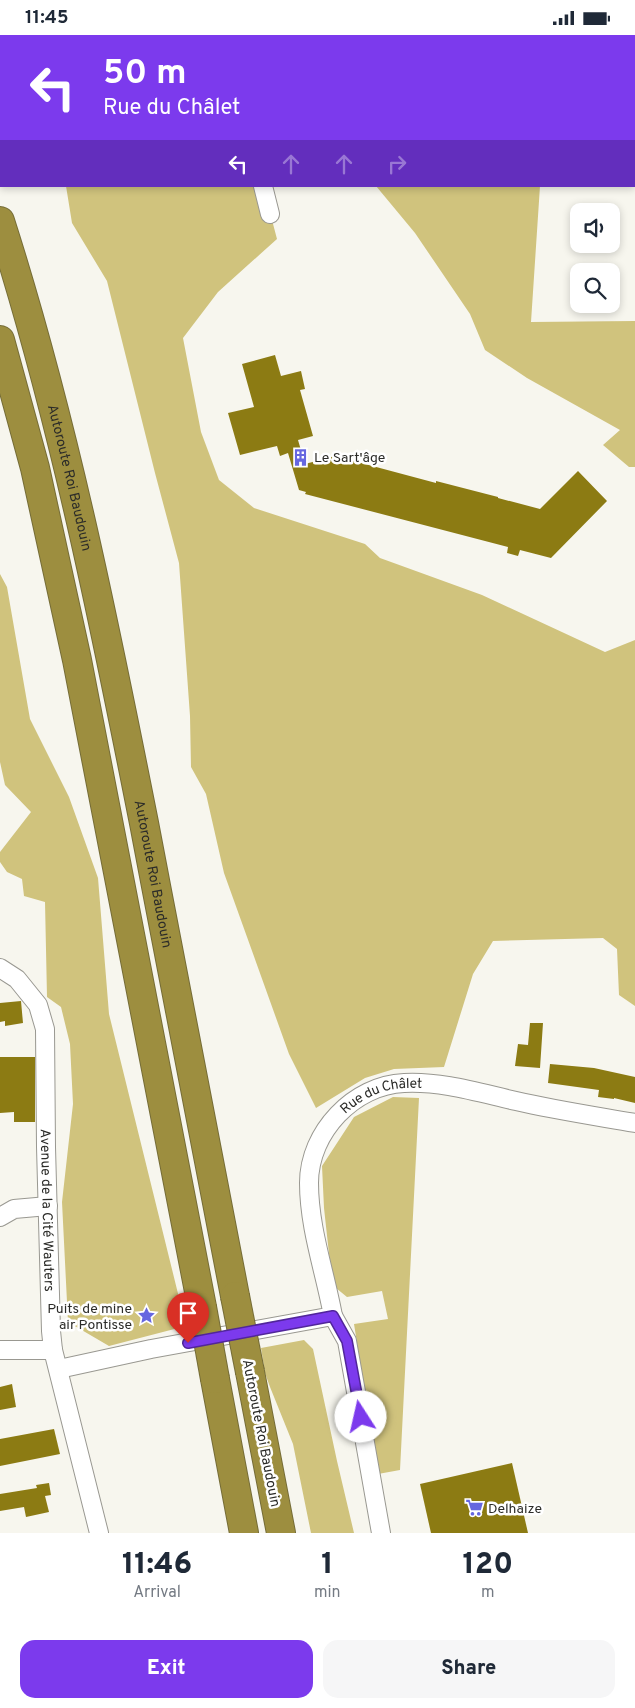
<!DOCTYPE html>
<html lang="en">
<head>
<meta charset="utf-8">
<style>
  body { margin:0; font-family:Overpass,sans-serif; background:#f6f6f7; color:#1f2937; height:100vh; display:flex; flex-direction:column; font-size:19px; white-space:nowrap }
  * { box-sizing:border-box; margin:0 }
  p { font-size:16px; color:#747a83 }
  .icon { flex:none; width:28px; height:28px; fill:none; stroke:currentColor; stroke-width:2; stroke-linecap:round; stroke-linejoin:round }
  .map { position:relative; height:1498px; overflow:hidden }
  .side { display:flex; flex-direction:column; background:#fff; flex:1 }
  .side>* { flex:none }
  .guide { position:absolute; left:0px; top:0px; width:635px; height:152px; box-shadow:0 2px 8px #0003; background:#7c3aed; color:#fff; overflow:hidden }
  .buttons { position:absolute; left:570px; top:168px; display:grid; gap:10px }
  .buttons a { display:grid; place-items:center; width:50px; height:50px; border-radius:10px; background:#fff; box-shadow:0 2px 8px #0003; font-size:25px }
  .pin { position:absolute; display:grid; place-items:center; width:42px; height:42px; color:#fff; margin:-51px -21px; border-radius:50% 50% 50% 0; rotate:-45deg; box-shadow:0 0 5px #0007 }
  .pin .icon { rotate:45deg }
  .me { position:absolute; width:55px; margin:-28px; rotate:350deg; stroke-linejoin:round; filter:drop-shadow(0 0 4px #0008) }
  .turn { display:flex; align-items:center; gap:18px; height:105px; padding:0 20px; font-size:22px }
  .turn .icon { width:65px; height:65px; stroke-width:2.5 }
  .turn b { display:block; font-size:35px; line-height:42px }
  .lanes { display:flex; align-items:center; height:48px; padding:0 20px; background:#0003; justify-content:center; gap:25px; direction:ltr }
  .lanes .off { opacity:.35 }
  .eta { display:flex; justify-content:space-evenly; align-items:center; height:85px; text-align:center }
  .eta b { font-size:30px; font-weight:800; line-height:35px }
  .primary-button { display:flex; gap:10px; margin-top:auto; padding:10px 20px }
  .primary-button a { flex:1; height:58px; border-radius:15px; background:#7c3aed; color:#fff; font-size:20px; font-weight:800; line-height:58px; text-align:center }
  .primary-button a+a { background:#f6f6f7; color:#1f2937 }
  .status { display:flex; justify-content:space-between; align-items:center; height:35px; padding:0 25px; background:#fff; direction:ltr }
  .status svg { height:14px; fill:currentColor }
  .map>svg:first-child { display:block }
  .green { fill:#d0c37d }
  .building { fill:#8c7b13 }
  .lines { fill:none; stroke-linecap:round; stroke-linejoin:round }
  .minor-casing { stroke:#999891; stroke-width:20 }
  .motorway-casing { stroke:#756c37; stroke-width:30 }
  .minor { stroke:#fff; stroke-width:18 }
  .motorway { stroke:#9d8e3f; stroke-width:28 }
  .motorway-bridge-casing { stroke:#756c37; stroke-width:30; stroke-linecap:butt }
  .motorway-bridge { stroke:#9d8e3f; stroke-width:28 }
  .route-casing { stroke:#51269a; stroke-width:12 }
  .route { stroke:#7c3aed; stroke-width:9 }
  .labels { text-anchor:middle; stroke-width:5; stroke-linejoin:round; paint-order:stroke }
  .poi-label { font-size:14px; fill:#2c2c29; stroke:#fff; text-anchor:start }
  .street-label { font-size:14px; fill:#2c2c29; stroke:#fff }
</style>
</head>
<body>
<div class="status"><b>11:45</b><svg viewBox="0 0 49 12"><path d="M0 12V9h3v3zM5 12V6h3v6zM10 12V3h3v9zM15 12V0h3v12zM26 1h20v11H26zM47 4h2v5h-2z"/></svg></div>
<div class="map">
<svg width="635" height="1498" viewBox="0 0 635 1498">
  <rect width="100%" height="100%" fill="#f7f6ee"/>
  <!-- green -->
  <g class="green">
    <polygon points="0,0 219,0 219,1 1,1 1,58"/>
    <polygon points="289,0 550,0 290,1"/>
    <polygon points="66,151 263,151 277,204 218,257 183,303 201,397 219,445 254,473 365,509 380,523 482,560 605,617 635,605 635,971 619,960 617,914 603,903 493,906 473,939 444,1032 394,1034 365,1043 316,1073 289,1019 224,838 206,759 191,732 190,681 179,528 155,438 107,246 72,188"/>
    <polygon points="376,151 540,151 531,287 635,286 635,432 629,432 603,410 620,395 527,343 485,315 470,279 415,198"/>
    <polygon points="0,539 7,552 30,684 69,762 98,843 109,979 186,1291 109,1311 68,1287 62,1167 73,1069 70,1009 61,972 47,962 45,867 24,861 22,844 7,837 0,827 0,817 31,777 5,750 0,727"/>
    <polygon points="393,1062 419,1063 400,1435 378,1439 354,1289 388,1284 382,1256 347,1262 336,1253 331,1237 324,1173 322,1131 354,1082"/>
    <polygon points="304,1305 313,1314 337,1426 354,1498 311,1498 293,1409 270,1352 265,1338 261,1313"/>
  </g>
  <!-- building -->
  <g class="building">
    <polygon points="275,320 281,341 301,336 305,354 300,355 313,401 298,405 305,429 335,421 436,448 436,446 498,462 498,463 540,474 578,436 607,466 551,523 520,515 518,521 507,518 508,512 305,459 306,457 299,455 288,418 280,421 277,411 240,420 228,378 254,372 242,329"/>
    <polygon points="21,966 23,988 5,991 5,986 0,987 0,968"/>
    <polygon points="530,988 543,988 540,1033 515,1031 518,1009 528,1010"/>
    <polygon points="0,1022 35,1022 35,1087 14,1087 14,1077 0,1078"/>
    <polygon points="550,1029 594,1033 635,1042 635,1068 614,1063 614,1064 598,1062 599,1055 548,1048"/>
    <polygon points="12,1349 16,1372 0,1375 0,1352"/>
    <polygon points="54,1394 60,1419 0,1431 0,1404"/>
    <polygon points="512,1428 528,1498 431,1498 420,1449"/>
    <polygon points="49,1448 51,1460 45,1461 49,1477 26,1482 24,1472 0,1476 0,1459 37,1453 36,1450"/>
  </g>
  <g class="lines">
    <defs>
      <g id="minor">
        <polyline points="219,0 219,1"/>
        <polyline points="263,151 270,179"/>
        <path id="s1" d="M0 933 17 944 38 970 45 994 46 1112 51 1296 53 1315 99 1498"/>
        <polyline points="0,1182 14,1174 48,1171"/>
        <polyline points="333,1281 347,1306 381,1498"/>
        <polyline points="0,1315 53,1315"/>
        <path id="s2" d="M59 1334 151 1314 333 1281C325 1237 309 1193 309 1148 309 1097 354 1050 404 1048 442 1046 480 1058 516 1066 555 1075 595 1081 635 1088"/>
      </g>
      <g id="motorway">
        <path id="s3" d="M0 186C63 383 104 586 144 788 174 946 205 1104 235 1261"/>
        <polyline points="0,305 35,433 77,625 202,1272"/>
        <polyline points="250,1337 281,1498"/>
        <polyline points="215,1344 244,1498"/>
      </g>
    </defs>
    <!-- minor casing -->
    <use href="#minor" class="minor-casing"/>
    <!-- motorway casing -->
    <use href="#motorway" class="motorway-casing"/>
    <!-- minor -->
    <use href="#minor" class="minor"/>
    <!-- motorway -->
    <use href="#motorway" class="motorway"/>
    <defs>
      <g id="motorway-bridge">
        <polyline points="235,1261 250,1337"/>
        <polyline points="202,1272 215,1344"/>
      </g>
    </defs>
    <!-- motorway-bridge casing -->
    <use href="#motorway-bridge" class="motorway-bridge-casing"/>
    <!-- motorway-bridge -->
    <use href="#motorway-bridge" class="motorway-bridge"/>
  </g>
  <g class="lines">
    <defs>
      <polyline id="route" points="188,1308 333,1281 347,1306 361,1382"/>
    </defs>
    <!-- route casing -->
    <use href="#route" class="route-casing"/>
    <!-- route -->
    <use href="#route" class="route"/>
  </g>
  <!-- icons -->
  <defs>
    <symbol id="building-bare" viewBox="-9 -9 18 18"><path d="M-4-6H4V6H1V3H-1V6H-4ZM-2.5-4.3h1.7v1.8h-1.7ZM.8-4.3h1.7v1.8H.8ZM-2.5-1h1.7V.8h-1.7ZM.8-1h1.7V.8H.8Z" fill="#6667e0" stroke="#fff" stroke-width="2.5" paint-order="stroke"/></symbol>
    <symbol id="sight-bare" viewBox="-9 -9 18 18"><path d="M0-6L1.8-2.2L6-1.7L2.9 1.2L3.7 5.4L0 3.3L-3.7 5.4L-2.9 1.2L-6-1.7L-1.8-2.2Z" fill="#6667e0" stroke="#fff" stroke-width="2.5" paint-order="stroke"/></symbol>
    <symbol id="supermarket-bare" viewBox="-9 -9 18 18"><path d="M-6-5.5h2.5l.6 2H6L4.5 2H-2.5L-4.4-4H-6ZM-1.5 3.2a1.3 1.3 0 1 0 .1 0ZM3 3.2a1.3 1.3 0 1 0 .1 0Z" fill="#6667e0" stroke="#fff" stroke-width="2.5" paint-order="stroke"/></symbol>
  </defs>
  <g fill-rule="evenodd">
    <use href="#building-bare" x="288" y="410" width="25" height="25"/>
    <use href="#sight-bare" x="134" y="1268" width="25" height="25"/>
    <use href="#supermarket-bare" x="462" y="1460" width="25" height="25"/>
  </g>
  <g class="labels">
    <!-- poi labels -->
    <g class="poi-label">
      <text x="314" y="427">Le Sart'âge</text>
      <text x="132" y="1278" text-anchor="end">Puits de mine<tspan x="132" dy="16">air Pontisse</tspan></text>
      <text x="488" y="1478">Delhaize</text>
    </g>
    <!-- street labels -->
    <g class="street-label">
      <text dy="5" stroke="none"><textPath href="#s3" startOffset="266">Autoroute Roi Baudouin</textPath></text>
      <text dy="5" stroke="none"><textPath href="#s3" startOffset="671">Autoroute Roi Baudouin</textPath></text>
      <text dy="5" stroke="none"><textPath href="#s2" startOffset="540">Rue du Châlet</textPath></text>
      <text dy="5" stroke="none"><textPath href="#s1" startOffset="260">Avenue de la Cité Wauters</textPath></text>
      <text transform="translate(262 1398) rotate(79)" y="5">Autoroute Roi Baudouin</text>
    </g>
  </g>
</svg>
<div class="buttons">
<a><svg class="icon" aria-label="sound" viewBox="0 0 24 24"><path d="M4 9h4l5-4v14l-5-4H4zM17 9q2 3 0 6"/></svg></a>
<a><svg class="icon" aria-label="search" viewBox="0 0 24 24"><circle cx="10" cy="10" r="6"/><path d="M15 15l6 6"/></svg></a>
</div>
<div class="pin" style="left:188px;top:1308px;background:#d93025"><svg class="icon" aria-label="arrive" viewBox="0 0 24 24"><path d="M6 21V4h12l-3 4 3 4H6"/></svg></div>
<svg class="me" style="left:361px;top:1382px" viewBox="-20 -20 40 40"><circle r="19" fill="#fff"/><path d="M0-13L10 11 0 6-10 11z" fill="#7c3aed"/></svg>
<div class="guide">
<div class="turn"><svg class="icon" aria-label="left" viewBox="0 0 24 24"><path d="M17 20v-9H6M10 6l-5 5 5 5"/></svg><div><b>50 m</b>Rue du Châlet</div></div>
<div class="lanes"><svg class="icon" aria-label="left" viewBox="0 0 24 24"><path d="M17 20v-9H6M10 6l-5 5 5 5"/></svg><svg class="icon off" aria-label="ahead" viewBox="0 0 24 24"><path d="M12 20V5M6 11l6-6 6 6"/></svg><svg class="icon off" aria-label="ahead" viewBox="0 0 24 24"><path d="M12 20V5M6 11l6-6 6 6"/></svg><svg class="icon off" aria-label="right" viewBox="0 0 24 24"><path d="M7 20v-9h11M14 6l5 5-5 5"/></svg></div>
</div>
</div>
<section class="side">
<div class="eta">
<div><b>11:46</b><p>Arrival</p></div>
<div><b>1</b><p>min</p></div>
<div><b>120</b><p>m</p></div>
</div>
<div class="primary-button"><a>Exit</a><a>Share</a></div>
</section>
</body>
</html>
